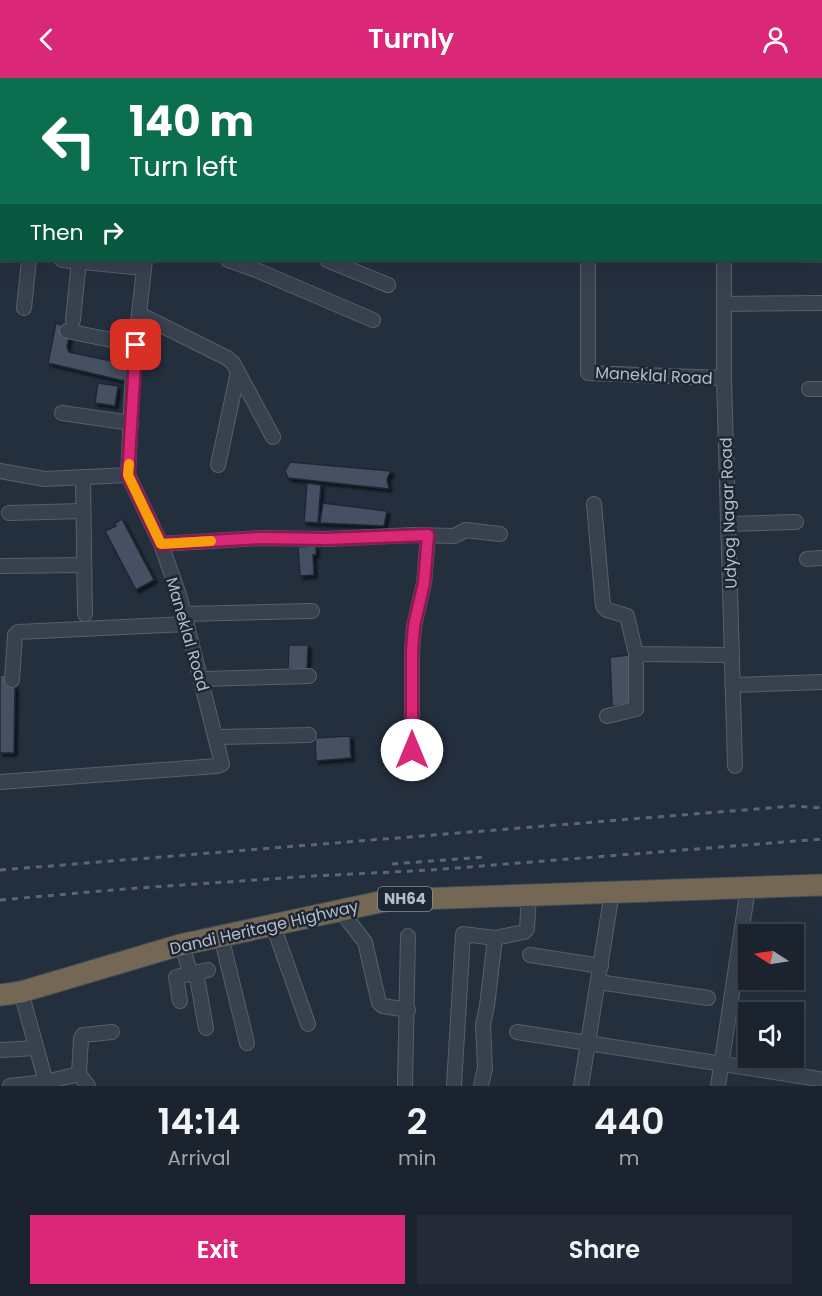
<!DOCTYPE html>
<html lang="en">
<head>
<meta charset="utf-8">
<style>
  body { margin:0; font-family:Poppins,sans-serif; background:#242b36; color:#f1f3f6; height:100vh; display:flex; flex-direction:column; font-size:22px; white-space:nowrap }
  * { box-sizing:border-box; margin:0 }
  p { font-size:20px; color:#a0a4aa }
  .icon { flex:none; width:33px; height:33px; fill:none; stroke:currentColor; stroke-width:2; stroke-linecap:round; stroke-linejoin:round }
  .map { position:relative; height:1008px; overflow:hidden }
  .side { display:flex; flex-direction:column; background:#1b232e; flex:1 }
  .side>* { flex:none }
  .guide { position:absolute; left:0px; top:0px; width:822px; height:183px; box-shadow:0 6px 24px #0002,0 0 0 2px #39404a; background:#0b6e4f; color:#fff; overflow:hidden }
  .needle { width:39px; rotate:282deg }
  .controls { position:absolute; left:738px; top:846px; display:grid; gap:12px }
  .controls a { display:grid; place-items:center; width:66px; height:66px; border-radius:0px; background:#1b232e; box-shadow:0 6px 24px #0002,0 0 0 2px #39404a; font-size:30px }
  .pin { position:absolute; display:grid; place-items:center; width:51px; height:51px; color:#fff; margin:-26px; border-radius:12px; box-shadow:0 3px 9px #0006 }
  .me { position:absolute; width:66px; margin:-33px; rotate:0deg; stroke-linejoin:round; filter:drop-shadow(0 0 4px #0008) }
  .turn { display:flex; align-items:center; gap:21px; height:126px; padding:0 30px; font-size:27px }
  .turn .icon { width:78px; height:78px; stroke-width:2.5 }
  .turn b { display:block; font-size:42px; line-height:51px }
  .then { display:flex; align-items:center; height:57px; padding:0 30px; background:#0003; gap:12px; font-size:22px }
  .eta { display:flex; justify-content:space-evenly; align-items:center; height:102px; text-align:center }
  .eta b { font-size:36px; font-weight:600; line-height:42px }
  .action { display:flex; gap:12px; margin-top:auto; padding:12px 30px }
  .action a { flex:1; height:69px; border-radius:0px; background:#db2777; color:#fff; font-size:24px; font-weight:600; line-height:69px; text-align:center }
  .action a+a { background:#242b36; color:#f1f3f6 }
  header { display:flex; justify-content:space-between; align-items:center; height:78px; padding:0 30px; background:#db2777; color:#fff; font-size:27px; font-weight:600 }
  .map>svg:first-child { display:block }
  .building { fill:#455162; stroke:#1f2835; stroke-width:1.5; filter:url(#shadow) }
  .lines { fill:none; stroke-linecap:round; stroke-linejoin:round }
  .minor-casing { stroke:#565f6c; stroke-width:16 }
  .highway-casing { stroke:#434c59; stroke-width:23 }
  .minor { stroke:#38414e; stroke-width:14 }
  .highway { stroke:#746855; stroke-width:21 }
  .rail { stroke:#5a6575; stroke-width:3; stroke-dasharray:6 6; stroke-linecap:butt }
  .route-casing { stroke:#8e194d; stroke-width:15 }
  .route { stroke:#db2777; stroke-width:10 }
  .slow { stroke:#f59e0b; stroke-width:10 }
  .labels { text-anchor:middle; stroke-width:5; stroke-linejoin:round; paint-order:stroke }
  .shield { fill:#1d2633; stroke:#878f9c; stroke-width:1.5 }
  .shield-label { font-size:15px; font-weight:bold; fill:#b4bcc9 }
  .street-label { font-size:16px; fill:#b4bcc9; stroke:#1d2633 }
</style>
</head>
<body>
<header><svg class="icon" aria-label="back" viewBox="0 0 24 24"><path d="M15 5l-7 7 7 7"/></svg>Turnly<svg class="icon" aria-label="person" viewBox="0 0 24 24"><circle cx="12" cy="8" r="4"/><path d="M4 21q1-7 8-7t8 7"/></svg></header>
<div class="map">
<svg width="822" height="1008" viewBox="0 0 822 1008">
  <defs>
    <filter id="shadow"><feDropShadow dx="3" dy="3" stdDeviation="1.5" flood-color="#0009"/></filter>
  </defs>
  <rect width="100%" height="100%" fill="#242f3e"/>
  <!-- building -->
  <g class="building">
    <polygon points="56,245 71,251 67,269 69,274 111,283 114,278 130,280 124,303 48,285"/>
    <polygon points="98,305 118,308 115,328 95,325"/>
    <polygon points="290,384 391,393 387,401 389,411 288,400 285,393"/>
    <polygon points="307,405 321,407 318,445 304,444"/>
    <polygon points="323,425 387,433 384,448 320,445"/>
    <polygon points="122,441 154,502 136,512 105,453 116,448 115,445"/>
    <polygon points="316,468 316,477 313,477 314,497 300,498 298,469"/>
    <polygon points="289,567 308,567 307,596 292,595 292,591 288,591"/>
    <polygon points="630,577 632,627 612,628 610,579"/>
    <polygon points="0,597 10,597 10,608 15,608 14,675 0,675"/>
    <polygon points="350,658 351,680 316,683 315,660"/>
  </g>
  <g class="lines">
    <defs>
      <g id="minor">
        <polyline points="41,0 45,2"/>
        <polyline points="207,0 207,2"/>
        <polyline points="360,0 365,2"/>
        <polyline points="146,2 146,0"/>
        <polyline points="591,2 591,0"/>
        <polyline points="724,2 724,0"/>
        <polyline points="791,2 791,0"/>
        <polyline points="820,69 822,70"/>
        <polyline points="820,132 822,133"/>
        <polyline points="62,182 144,190"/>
        <polyline points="228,182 256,192 373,242"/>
        <polyline points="327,182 388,207"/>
        <polyline points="588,182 588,295 724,300"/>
        <polyline points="724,182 724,300 735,688"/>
        <polyline points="724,226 822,225"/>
        <polyline points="24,230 29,182"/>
        <polyline points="139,236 227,280 233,285 273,359"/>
        <polyline points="73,242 79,183"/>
        <polyline points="67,253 136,267"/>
        <polyline points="809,311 822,311"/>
        <polyline points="62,335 131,345"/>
        <polyline points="218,387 238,294"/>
        <polyline points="0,393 45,401 128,397"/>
        <polyline points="83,399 85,536"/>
        <polyline points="594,426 603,528 607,532 627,538 636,576 732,577"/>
        <polyline points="9,435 83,433"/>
        <polyline points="728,446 796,444"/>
        <polyline points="161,466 260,460 326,461 414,457 454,458 466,452 500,456"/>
        <polyline points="807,481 822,480"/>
        <polyline points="0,488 84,487"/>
        <polyline points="184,536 312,533"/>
        <polyline points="202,601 309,598"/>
        <polyline points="12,602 15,557 18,554 187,546"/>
        <polyline points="732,607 822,604"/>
        <polyline points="607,638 636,631 636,576"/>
        <polyline points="216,659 309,657"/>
        <polyline points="412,672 412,574 414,548 424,505 428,457"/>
        <polyline points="0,704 217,688 222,686 180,520 161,466 128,397 133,290 145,182"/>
        <polyline points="340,832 365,864 379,925 383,928 408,932"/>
        <polyline points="273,847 308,946"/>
        <polyline points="221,858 247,965"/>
        <polyline points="182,866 190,895"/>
        <polyline points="530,877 601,888"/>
        <polyline points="196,894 206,950"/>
        <polyline points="598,904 708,920"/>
        <polyline points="21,914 47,1008"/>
        <polyline points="180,923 176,899 208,892"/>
        <polyline points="517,954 819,1001"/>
        <polyline points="0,972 36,970"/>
        <polyline points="79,996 81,960 83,957 112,954"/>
        <polyline points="10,1008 45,1004 79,996 88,1008"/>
        <polyline points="405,1008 408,858"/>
        <polyline points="454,1008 463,856 495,860"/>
        <polyline points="481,1008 485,990 483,947 487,928 495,860 524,854 527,851 529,817"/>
        <polyline points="581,1008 612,814"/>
        <polyline points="718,1008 748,810"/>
      </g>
      <polyline id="highway" points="0,917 21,914 180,867 389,822 822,807"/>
    </defs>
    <!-- minor casing -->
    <use href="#minor" class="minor-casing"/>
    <!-- highway casing -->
    <use href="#highway" class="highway-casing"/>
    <!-- minor -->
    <use href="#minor" class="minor"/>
    <!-- highway -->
    <use href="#highway" class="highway"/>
    <!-- rail -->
    <g class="rail">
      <polyline points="392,786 485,779"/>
      <polyline points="0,792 731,733 794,728 822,730"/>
      <polyline points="0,822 124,811 313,798 431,792 822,761"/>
    </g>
  </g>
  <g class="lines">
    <defs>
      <polyline id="route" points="136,267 128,397 161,466 260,460 326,461 428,457 424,505 414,548 412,573 412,672"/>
    </defs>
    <!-- route casing -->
    <use href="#route" class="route-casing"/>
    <!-- route -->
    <use href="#route" class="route"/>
    <!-- slow -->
    <polyline class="slow" points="129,386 128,397 161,466 211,463"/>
  </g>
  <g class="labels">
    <!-- shield labels -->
    <rect class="shield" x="378" y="809" width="54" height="24" rx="4.5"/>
    <g class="shield-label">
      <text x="405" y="826">NH64</text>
    </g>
    <!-- street labels -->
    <g class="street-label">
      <text transform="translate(654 297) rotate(3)" y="6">Maneklal Road</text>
      <text transform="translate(728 435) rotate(-92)" y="6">Udyog Nagar Road</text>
      <text transform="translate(188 556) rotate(74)" y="6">Maneklal Road</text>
      <text transform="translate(264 849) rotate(-13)" y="6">Dandi Heritage Highway</text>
    </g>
  </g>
</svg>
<div class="controls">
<a><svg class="needle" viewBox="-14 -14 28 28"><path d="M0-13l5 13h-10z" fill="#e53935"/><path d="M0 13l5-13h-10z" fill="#a0a4aa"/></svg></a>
<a><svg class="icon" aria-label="sound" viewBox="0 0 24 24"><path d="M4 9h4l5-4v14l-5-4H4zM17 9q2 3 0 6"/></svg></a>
</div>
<div class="pin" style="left:136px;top:267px;background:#d93025"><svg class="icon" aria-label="arrive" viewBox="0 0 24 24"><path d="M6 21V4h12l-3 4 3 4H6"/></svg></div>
<svg class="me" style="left:412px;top:672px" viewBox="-20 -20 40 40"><circle r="19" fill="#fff"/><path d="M0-13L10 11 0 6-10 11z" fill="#db2777"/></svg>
<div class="guide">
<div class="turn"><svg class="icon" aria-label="left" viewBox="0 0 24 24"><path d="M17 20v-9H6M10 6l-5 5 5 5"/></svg><div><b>140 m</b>Turn left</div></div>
<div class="then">Then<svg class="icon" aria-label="right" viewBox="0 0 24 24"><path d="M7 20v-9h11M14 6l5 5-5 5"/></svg></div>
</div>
</div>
<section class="side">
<div class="eta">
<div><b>14:14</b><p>Arrival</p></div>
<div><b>2</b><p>min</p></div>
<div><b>440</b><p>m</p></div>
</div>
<div class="action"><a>Exit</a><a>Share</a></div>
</section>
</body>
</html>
